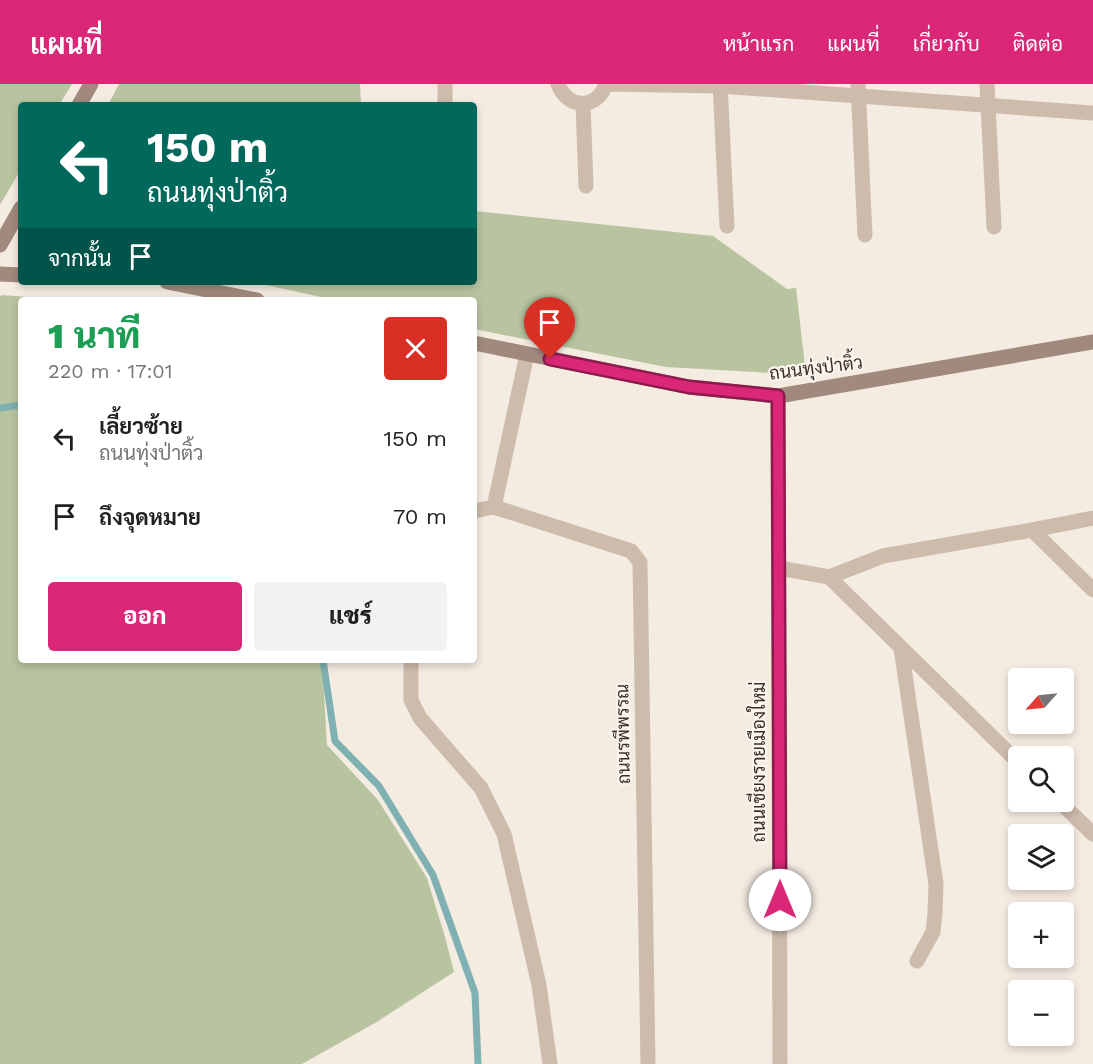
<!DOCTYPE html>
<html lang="th">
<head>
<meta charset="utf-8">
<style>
  body { margin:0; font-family:"Work Sans",Sarabun,sans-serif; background:#f2f2f2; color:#202124; height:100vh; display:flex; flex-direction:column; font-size:22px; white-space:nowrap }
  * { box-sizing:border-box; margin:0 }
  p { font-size:20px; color:#757577 }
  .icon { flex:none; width:33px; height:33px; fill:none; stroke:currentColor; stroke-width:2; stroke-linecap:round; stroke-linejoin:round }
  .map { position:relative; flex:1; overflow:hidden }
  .drawer { position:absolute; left:18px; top:213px; width:459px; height:366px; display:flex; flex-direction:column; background:#fff; border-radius:6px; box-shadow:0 3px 9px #0003 }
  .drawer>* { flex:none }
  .guide { position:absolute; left:18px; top:18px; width:459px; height:183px; border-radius:6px; box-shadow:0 3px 9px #0003; background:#00695c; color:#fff; overflow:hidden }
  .needle { width:39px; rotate:243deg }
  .tools { position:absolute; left:1008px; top:584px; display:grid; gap:12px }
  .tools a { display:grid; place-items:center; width:66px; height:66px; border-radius:6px; background:#fff; box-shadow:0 3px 9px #0003; font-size:30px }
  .pin { position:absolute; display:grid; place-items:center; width:51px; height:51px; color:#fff; margin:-62px -26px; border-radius:50% 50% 50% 0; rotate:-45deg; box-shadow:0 0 6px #0007 }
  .pin .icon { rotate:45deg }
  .me { position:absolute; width:66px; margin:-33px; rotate:0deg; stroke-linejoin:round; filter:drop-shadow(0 0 4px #0008) }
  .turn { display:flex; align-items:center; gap:21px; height:126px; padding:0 30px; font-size:27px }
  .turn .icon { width:78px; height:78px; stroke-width:2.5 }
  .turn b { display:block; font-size:42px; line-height:51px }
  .then { display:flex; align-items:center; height:57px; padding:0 30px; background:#0003; gap:12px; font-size:22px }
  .round { display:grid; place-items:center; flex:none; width:63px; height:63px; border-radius:6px; background:#f2f2f2 }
  .summary { display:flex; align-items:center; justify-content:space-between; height:102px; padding:0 30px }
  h1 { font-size:36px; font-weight:800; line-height:45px; color:#1e9e55 }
  .action { display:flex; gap:12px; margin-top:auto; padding:12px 30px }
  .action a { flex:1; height:69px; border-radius:6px; background:#db2777; color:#fff; font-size:24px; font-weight:800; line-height:69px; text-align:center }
  .action a+a { background:#f2f2f2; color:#202124 }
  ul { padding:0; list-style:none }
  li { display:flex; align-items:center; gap:18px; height:78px; padding:0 30px }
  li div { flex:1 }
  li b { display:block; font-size:22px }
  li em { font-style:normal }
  header { display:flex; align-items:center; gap:36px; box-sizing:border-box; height:84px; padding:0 30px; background:#db2777; color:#fff }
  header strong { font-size:28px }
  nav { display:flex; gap:33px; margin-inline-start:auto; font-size:21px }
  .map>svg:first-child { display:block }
  .grass { fill:#b8c4a0 }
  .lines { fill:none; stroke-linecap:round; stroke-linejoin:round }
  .stream { stroke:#7fb0b2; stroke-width:7 }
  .street { stroke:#cdbbac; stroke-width:15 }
  .secondary { stroke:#a18a7d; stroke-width:15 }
  .route-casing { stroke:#8e194d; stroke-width:15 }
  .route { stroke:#db2777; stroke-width:10 }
  .labels { text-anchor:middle; stroke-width:4.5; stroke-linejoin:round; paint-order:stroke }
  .street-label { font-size:18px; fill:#3b302b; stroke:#fbf5ee }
</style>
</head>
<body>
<header>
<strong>แผนที่</strong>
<nav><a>หน้าแรก</a><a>แผนที่</a><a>เกี่ยวกับ</a><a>ติดต่อ</a></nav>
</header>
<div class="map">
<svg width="1093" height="980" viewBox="0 0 1093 980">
  <rect width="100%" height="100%" fill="#f4ebe1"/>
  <!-- grass -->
  <g class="grass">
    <polygon points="0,0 72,0 59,21 21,21 21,85 0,121"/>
    <polygon points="119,0 360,0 361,21 108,21"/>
    <polygon points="474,127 713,152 787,205 796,204 806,291 666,283 474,245 474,216 335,216 252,198 474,198"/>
    <polygon points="2,211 64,216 21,216 21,576 322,576 327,661 378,716 427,794 445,853 454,888 375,939 302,980 0,980 0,213"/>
  </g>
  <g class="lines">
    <!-- stream -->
    <g class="stream">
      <polyline points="0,324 21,321"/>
      <polyline points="323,576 335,657 379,702 433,791 475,909 478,980"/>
    </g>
    <!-- street -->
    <g class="street">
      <polyline points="445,0 445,21"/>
      <path d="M558 0C568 26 597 26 606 0L720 2 1093 29"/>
      <polyline points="720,0 727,142"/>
      <polyline points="858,0 865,151"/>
      <polyline points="987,0 994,143"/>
      <polyline points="583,20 586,102"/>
      <polyline points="778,312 780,980"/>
      <polyline points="494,423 527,270"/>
      <polyline points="474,427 494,423 631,467 640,478 648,980"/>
      <polyline points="1032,446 1093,506"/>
      <polyline points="779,484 829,493 1018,678"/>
      <polyline points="829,493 883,472 1032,446 1093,434"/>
      <polyline points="901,564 936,800 935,830 933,848 917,877"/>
      <polyline points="411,576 411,616 420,634 481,704 504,750 539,901 550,980"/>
      <polyline points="1059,717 1093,750"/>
    </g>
    <!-- secondary -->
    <g class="secondary">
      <polyline points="79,21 91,0"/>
      <polyline points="0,161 21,124"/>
      <polyline points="0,190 21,191"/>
      <polyline points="167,198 257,216"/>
      <polyline points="474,259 689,303 778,312 1093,258"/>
    </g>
  </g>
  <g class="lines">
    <defs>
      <polyline id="route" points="550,275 689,303 778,312 780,816"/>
    </defs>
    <!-- route casing -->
    <use href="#route" class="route-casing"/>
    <!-- route -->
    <use href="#route" class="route"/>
  </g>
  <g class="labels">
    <!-- street labels -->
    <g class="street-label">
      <text transform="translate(816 284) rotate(-7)" y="6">ถนนทุ่งป่าติ้ว</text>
      <text transform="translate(623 650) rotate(-91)" y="6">ถนนรพีพรรณ</text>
      <text transform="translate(759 678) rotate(-90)" y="6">ถนนเชียงรายเมืองใหม่</text>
    </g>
  </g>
</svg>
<div class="tools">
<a><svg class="needle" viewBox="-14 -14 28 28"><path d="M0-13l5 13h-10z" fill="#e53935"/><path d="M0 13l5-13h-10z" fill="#757577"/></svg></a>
<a><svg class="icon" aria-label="search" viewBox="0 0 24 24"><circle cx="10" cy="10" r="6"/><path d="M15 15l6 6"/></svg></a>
<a><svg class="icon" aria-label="layers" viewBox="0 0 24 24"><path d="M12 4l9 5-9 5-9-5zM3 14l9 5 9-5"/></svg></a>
<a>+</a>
<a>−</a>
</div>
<div class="pin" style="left:550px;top:275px;background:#d93025"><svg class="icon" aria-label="arrive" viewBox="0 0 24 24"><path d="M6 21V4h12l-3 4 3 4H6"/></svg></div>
<svg class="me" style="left:780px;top:816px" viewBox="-20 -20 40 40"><circle r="19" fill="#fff"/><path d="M0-13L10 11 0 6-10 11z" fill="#db2777"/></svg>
<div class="guide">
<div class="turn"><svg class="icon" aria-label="left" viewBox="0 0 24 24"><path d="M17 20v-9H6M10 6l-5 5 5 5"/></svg><div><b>150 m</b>ถนนทุ่งป่าติ้ว</div></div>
<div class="then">จากนั้น<svg class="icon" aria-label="arrive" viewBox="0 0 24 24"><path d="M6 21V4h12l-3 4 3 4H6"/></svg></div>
</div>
<section class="drawer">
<div class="summary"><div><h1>1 นาที</h1><p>220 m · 17:01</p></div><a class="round" style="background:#d93025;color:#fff"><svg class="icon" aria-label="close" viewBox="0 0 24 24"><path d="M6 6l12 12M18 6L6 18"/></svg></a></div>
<ul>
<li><svg class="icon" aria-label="left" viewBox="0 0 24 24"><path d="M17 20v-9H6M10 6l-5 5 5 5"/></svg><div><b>เลี้ยวซ้าย</b><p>ถนนทุ่งป่าติ้ว</p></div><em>150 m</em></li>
<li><svg class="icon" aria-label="arrive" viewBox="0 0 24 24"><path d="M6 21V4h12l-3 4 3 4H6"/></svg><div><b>ถึงจุดหมาย</b></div><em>70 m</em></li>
</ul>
<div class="action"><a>ออก</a><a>แชร์</a></div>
</section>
</div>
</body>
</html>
